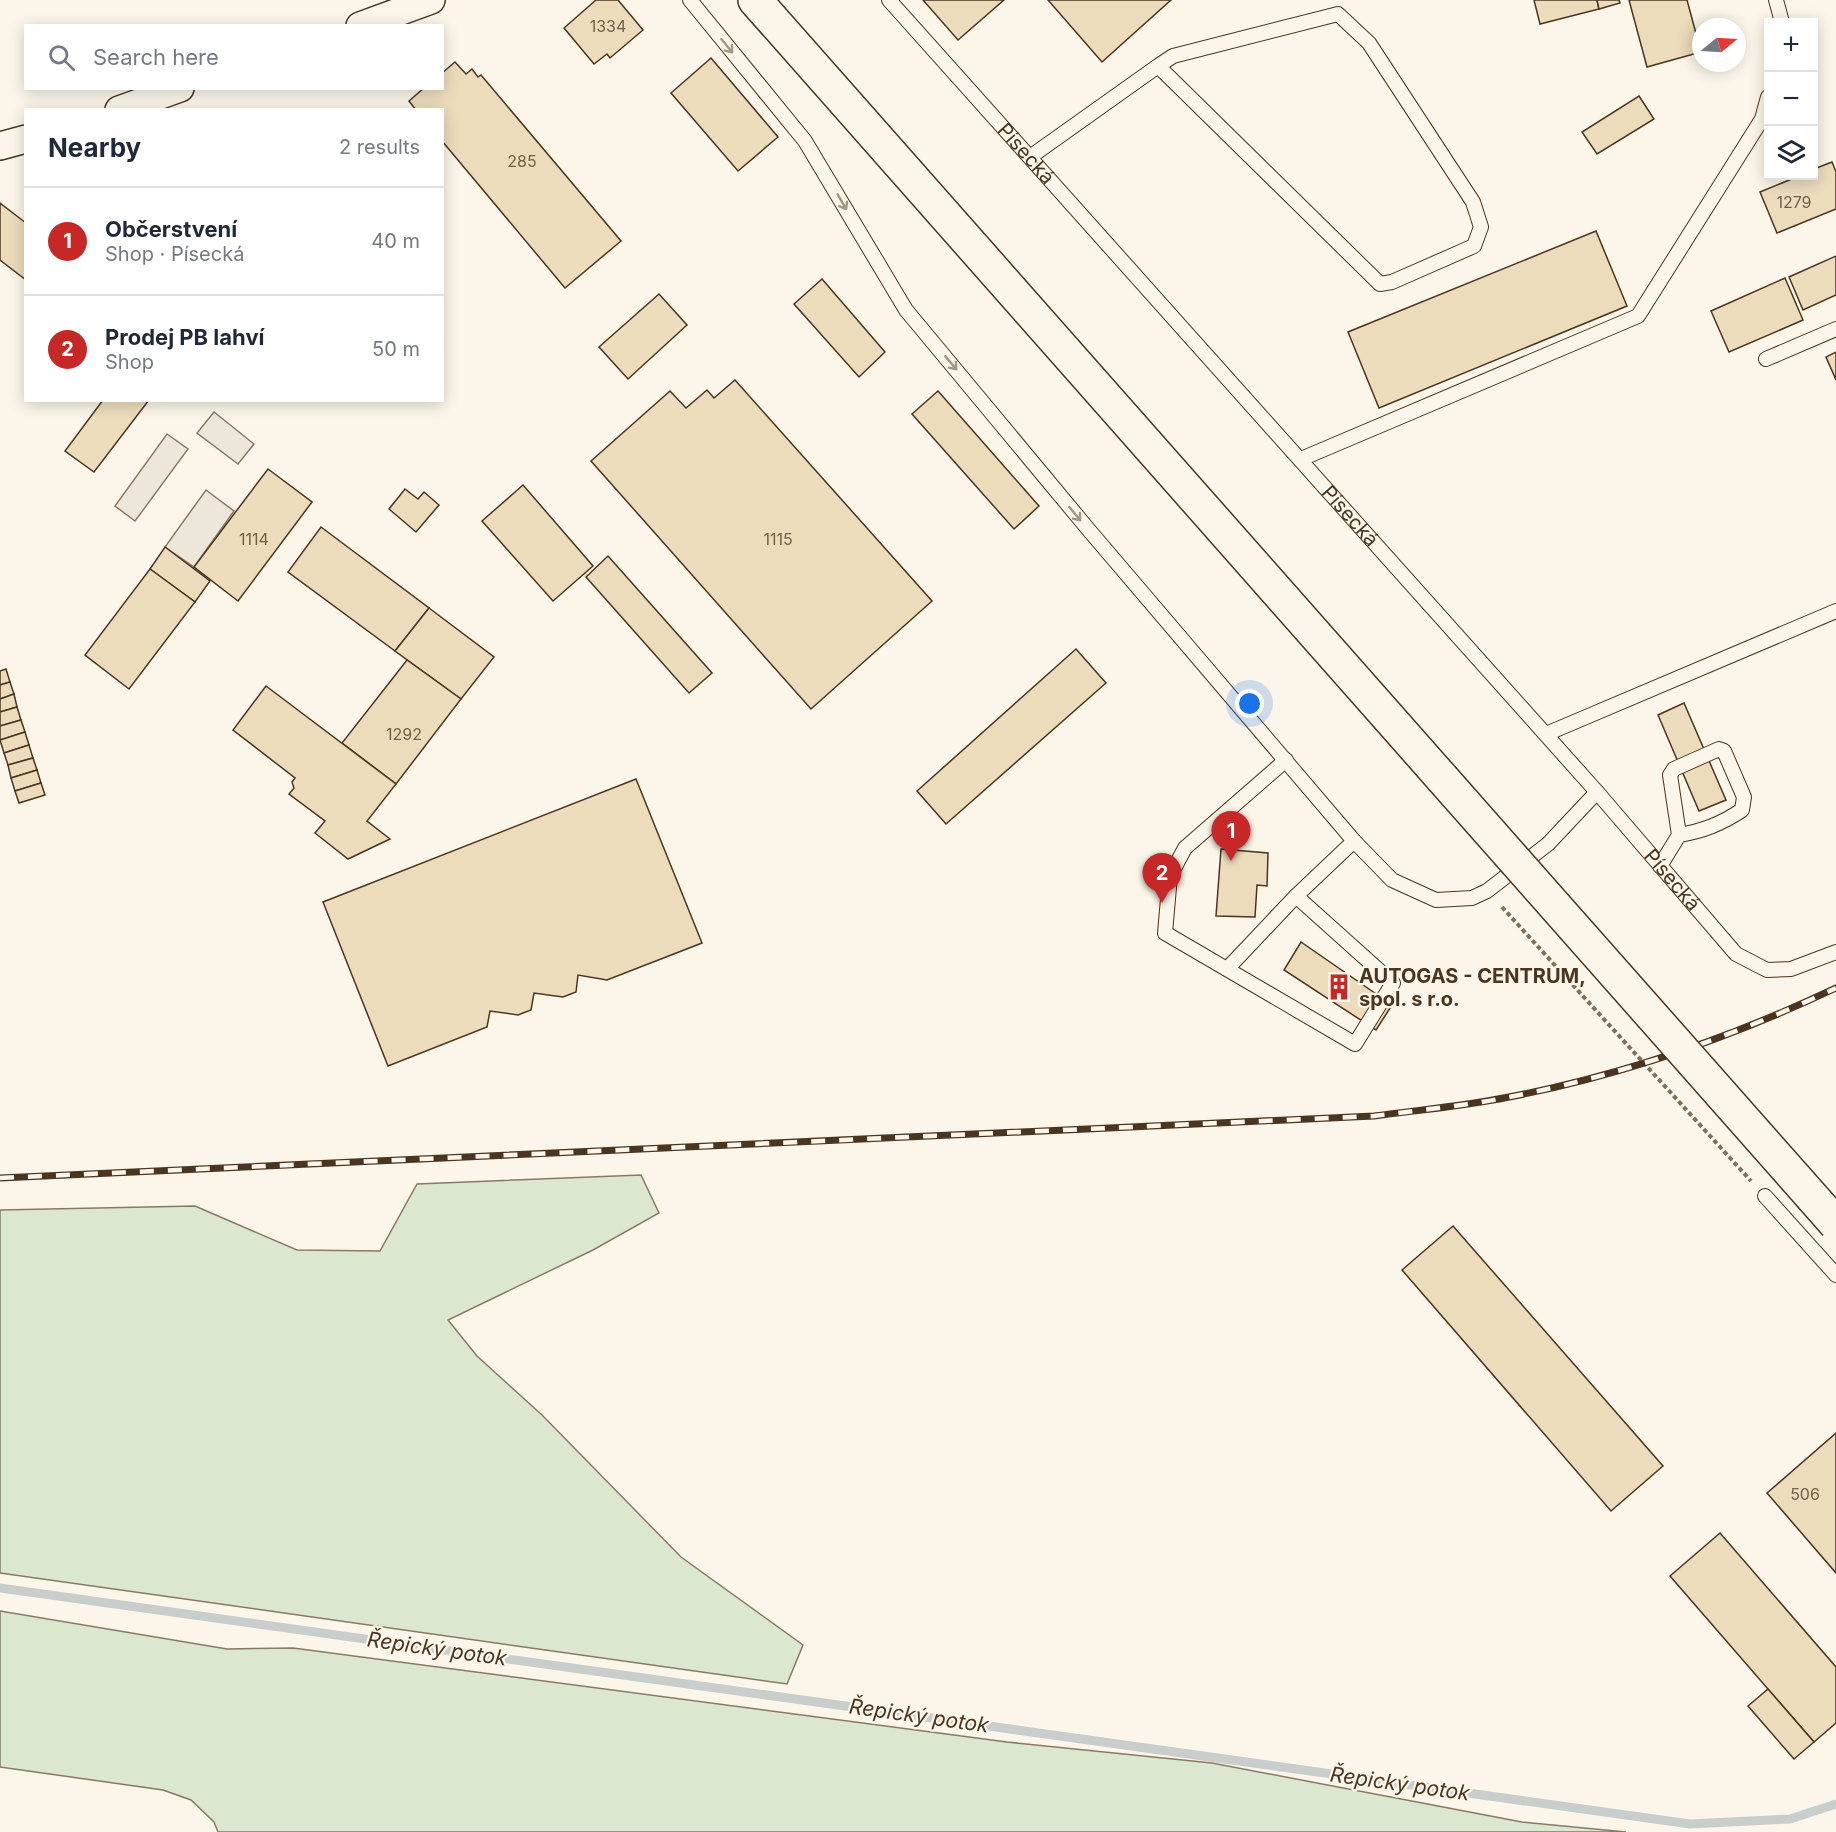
<!DOCTYPE html>
<meta charset="utf-8">
<style>
body{margin:0;font-family:Inter,sans-serif;background:#f6f6f7;color:#1f2937}
.controls{position:absolute;right:18px;top:18px;display:grid;overflow:hidden;border-radius:0px;box-shadow:0 3px 15px #0003}
.controls button{width:54px;height:54px;display:grid;place-items:center;padding:0;border:0;border-bottom:2px solid #e0e1e3;background:#fff;color:#1f2937;font:30px sans-serif}
.compass{position:absolute;left:1692px;top:18px;width:54px;height:54px;border-radius:50%;background:#fff;box-shadow:0 3px 15px #0003;rotate:72deg}
.you{position:absolute;left:1250px;top:704px;width:21px;height:21px;margin:-15px;border:4px solid #fff;border-radius:50%;background:#1a73e8;box-shadow:0 0 0 9px #1a73e833}
.badge{display:grid;place-items:center;width:39px;height:39px;border-radius:50%;background:#c62828;color:#fff;font-size:20px;font-weight:700}
.pin{position:absolute;translate:-50% -50px;filter:drop-shadow(0 2px 3px #0008)}
.pin::after{content:'';position:absolute;top:32px;width:21px;height:18px;background:inherit;clip-path:polygon(0 0,100% 0,50% 100%)}
.list{margin:0;padding:0;list-style:none}
h2{display:flex;justify-content:space-between;align-items:center;height:78px;margin:0;padding:0 24px;font-size:26px}
h2 small{font-size:20px;font-weight:400;color:#747a83}
.list li{display:grid;grid-template-columns:39px 1fr auto;gap:18px;align-items:center;box-sizing:border-box;height:108px;padding:0 24px;border-top:2px solid #e0e1e3}
.list b{display:block;font-size:22px;white-space:nowrap}
.list p{margin:0;font-size:20px;white-space:nowrap;color:#747a83}
.list em{font-size:20px;font-style:normal;color:#747a83}
.icon{flex:none;width:33px;height:33px;fill:none;stroke:currentColor;stroke-width:2;stroke-linecap:round;stroke-linejoin:round}
.map{position:relative;flex:none;width:1836px;height:1832px;overflow:hidden}
.search{position:absolute;background:#fff;box-shadow:0 3px 15px #0003;left:24px;top:24px;width:420px;height:66px;display:flex;align-items:center;gap:15px;box-sizing:border-box;padding:0 21px;border-radius:0px;color:#747a83;font-size:22px}
.panel{position:absolute;background:#fff;box-shadow:0 3px 15px #0003;left:24px;top:108px;width:420px;height:294px;border-radius:0px}
.map>svg:first-child{display:block}
.green{fill:#dce7d0;stroke:#887966;stroke-width:1.5}
.parking{fill:#ede7d9;stroke:#887966;stroke-width:1.5}
.lines{fill:none;stroke-linecap:round;stroke-linejoin:round}
.stream{stroke:#c9cecd;stroke-width:9}
.building{fill:#ecdcbc;stroke:#4a3520;stroke-width:1.5}
.service-casing{stroke:#4a3520;stroke-width:16}
.minor-casing{stroke:#4a3520;stroke-width:30}
.primary-casing{stroke:#4a3520;stroke-width:36}
.path{stroke:#7f6f5c;stroke-width:4;stroke-dasharray:4.5 3;stroke-linecap:butt}
.service{stroke:#fbf6e9;stroke-width:14}
.minor{stroke:#fbf6e9;stroke-width:27}
.primary{stroke:#fbf6e9;stroke-width:33}
.rail-casing{stroke:#4a3520;stroke-width:7}
.rail{stroke:#fbf6e9;stroke-width:4.5;stroke-dasharray:14;stroke-linecap:butt}
.primary-bridge-casing{stroke:#4a3520;stroke-width:36;stroke-linecap:butt}
.primary-bridge{stroke:#fbf6e9;stroke-width:33}
.oneway{stroke:#a29684}
.labels{text-anchor:middle;stroke-width:4.5;stroke-linejoin:round;paint-order:stroke}
.number-label{font-size:16px;fill:#725f47}
.street-label{font-size:20px;fill:#4a3520;stroke:#fbf6e9}
.poi-label{font-size:20px;font-weight:bold;fill:#4a3520;stroke:#fbf6e9;text-anchor:start}
.water-label{font-size:21px;font-style:italic;fill:#4a3520;stroke:#fbf6e9}
</style>
<div class="map">
<svg width="1836" height="1832" viewBox="0 0 1836 1832">
<rect width="100%" height="100%" fill="#fbf6e9"/>
<!-- green -->
<g class="green">
<polygon points="641,1175 659,1213 593,1250 448,1320 477,1356 542,1415 681,1557 803,1645 787,1684 0,1573 0,1210 195,1206 297,1250 380,1251 417,1184"/>
<polygon points="0,1611 227,1649 293,1648 1007,1742 1212,1763 1522,1822 1626,1832 218,1832 214,1822 191,1800 163,1790 0,1767"/>
</g>
<!-- parking -->
<g class="parking">
<polygon points="214,412 254,444 238,464 197,433"/>
<polygon points="167,434 188,449 135,521 115,506"/>
<polygon points="206,490 234,511 194,567 165,547"/>
</g>
<g class="lines">
<!-- stream -->
<polyline class="stream" points="0,1588 1690,1824 1790,1819 1836,1804"/>
</g>
<!-- building -->
<g class="building">
<polygon points="596,0 618,0 643,30 610,58 607,54 594,64 564,28"/>
<polygon points="923,0 1004,0 958,40"/>
<polygon points="1048,0 1171,0 1102,62"/>
<polygon points="1534,0 1597,0 1599,9 1540,24"/>
<polygon points="1597,0 1619,0 1620,3 1599,9"/>
<polygon points="1629,0 1687,0 1701,52 1647,67"/>
<polygon points="711,58 778,137 738,171 671,93"/>
<polygon points="455,62 466,74 472,69 478,77 481,75 621,241 565,288 442,141 442,110 416,110 409,101 424,88 442,88 442,73"/>
<polygon points="1639,96 1654,119 1597,154 1582,132"/>
<polygon points="1832,162 1836,172 1836,209 1777,233 1760,192 1799,176 1814,176 1814,169"/>
<polygon points="0,203 26,223 26,280 0,260"/>
<polygon points="1596,231 1627,306 1379,408 1348,332"/>
<polygon points="1836,256 1836,295 1803,310 1789,277"/>
<polygon points="1785,278 1803,320 1729,352 1711,311"/>
<polygon points="822,279 885,352 859,377 794,304"/>
<polygon points="659,294 687,325 628,379 599,347"/>
<polygon points="1836,352 1836,380 1826,357"/>
<polygon points="735,380 932,601 811,709 591,461 670,391 686,408 707,390 714,398"/>
<polygon points="938,391 1039,506 1014,529 912,414"/>
<polygon points="103,400 149,400 94,472 65,451"/>
<polygon points="268,469 312,502 238,601 194,567"/>
<polygon points="523,485 593,566 553,601 482,521"/>
<polygon points="405,489 418,499 424,492 439,505 416,532 389,509"/>
<polygon points="321,527 429,608 395,651 288,572"/>
<polygon points="165,547 210,581 195,602 150,569"/>
<polygon points="608,556 712,673 689,693 586,577"/>
<polygon points="150,569 195,602 129,689 85,655"/>
<polygon points="429,608 494,657 461,699 395,651"/>
<polygon points="1076,649 1106,683 946,824 917,791"/>
<polygon points="407,660 461,699 396,784 342,743"/>
<polygon points="6,669 10,682 0,685 0,671"/>
<polygon points="10,682 14,694 0,699 0,685"/>
<polygon points="266,686 396,784 367,821 390,839 348,859 315,833 325,821 289,794 294,788 292,782 295,778 233,730"/>
<polygon points="14,694 17,707 0,712 0,699"/>
<polygon points="1684,703 1726,800 1699,811 1658,715"/>
<polygon points="17,707 21,720 0,726 0,712"/>
<polygon points="21,720 25,732 0,740 0,726"/>
<polygon points="25,732 29,745 4,753 0,740"/>
<polygon points="29,745 33,758 8,765 4,753"/>
<polygon points="33,758 37,770 11,778 8,765"/>
<polygon points="37,770 41,783 15,791 11,778"/>
<polygon points="636,779 702,943 607,980 578,975 576,992 563,997 534,993 531,1010 518,1015 490,1011 487,1027 388,1066 323,902"/>
<polygon points="41,783 45,795 19,803 15,791"/>
<polygon points="1221,849 1268,853 1267,886 1257,885 1255,917 1216,916"/>
<polygon points="1301,942 1392,1005 1376,1030 1284,970"/>
<polygon points="1453,1226 1663,1466 1611,1511 1402,1270"/>
<polygon points="1836,1433 1836,1573 1767,1493"/>
<polygon points="1720,1533 1836,1667 1836,1723 1814,1742 1670,1576"/>
<polygon points="1768,1689 1814,1742 1794,1759 1748,1706"/>
</g>
<g class="lines">
<!-- service casing -->
<g class="service-casing">
<g id="service">
<polyline points="690,0 805,141 906,310 1088,529 1354,841 1392,880 1436,900 1472,898 1487,891 1548,844 1597,792"/>
<path id="s1" d="M889 0 1597 792 1736 954 1767 970 1791 969 1836 952"/>
<polyline points="1776,0 1782,22"/>
<polyline points="1030,157 1158,66 1173,56 1338,14 1369,43 1473,202 1481,227 1474,246 1392,282 1380,284 1158,66"/>
<polyline points="1766,359 1836,329"/>
<polyline points="1301,459 1638,316 1762,119 1768,97"/>
<polyline points="1546,734 1836,611"/>
<polyline points="1286,760 1185,848 1170,876 1165,933 1355,1044 1393,983 1296,896 1354,841"/>
<path d="M1660 866 1679 835C1703 831 1721 824 1742 810L1744 797 1724 751 1719 749 1674 769 1670 775 1679 835"/>
<polyline points="1227,969 1296,896"/>
<polyline points="1765,1196 1836,1275"/>
</g>
</g>
<!-- minor casing -->
<g class="minor-casing">
<g id="minor">
<polyline points="360,26 431,0"/>
<polyline points="119,110 180,88"/>
<polyline points="0,146 26,139"/>
</g>
</g>
<!-- primary casing -->
<g class="primary-casing">
<polyline id="primary" points="755,0 1442,778"/>
</g>
<!-- path -->
<polyline class="path" points="1502,907 1751,1181"/>
<!-- service -->
<use href="#service" class="service"/>
<!-- minor -->
<use href="#minor" class="minor"/>
<!-- primary -->
<use href="#primary" class="primary"/>
<!-- rail casing -->
<g class="rail-casing">
<path id="rail" d="M0 1178 1374 1116C1419 1110 1465 1106 1509 1097 1623 1075 1732 1037 1836 988"/>
</g>
<!-- rail -->
<use href="#rail" class="rail"/>
<!-- primary-bridge casing -->
<g class="primary-bridge-casing">
<polyline id="primary-bridge" points="1442,778 1836,1224"/>
</g>
<!-- primary-bridge -->
<use href="#primary-bridge" class="primary-bridge"/>
</g>
<!-- one-way arrows -->
<defs><path id="oneway-shaft" d="M-6 0H5M1.5-3L5.5 0L1.5 3" fill="none" stroke-width="1.6" stroke-linecap="round" stroke-linejoin="round" transform="scale(1.5)"/></defs>
<g class="oneway">
<use href="#oneway-shaft" transform="translate(727 46) rotate(51)"/>
<use href="#oneway-shaft" transform="translate(842 202) rotate(60)"/>
<use href="#oneway-shaft" transform="translate(951 363) rotate(50)"/>
<use href="#oneway-shaft" transform="translate(1075 514) rotate(51)"/>
</g>
<!-- icons -->
<defs>
<g id="building-bare" transform="scale(2.07)"><path d="M-4-6H4V6H1V3H-1V6H-4ZM-2.5-4.3h1.7v1.8h-1.7ZM.8-4.3h1.7v1.8H.8ZM-2.5-1h1.7V.8h-1.7ZM.8-1h1.7V.8H.8Z" fill="#c62828" stroke="#fbf6e9" stroke-width="2.5" paint-order="stroke"/></g>
</defs>
<g fill-rule="evenodd">
<use href="#building-bare" x="1339" y="987"/>
</g>
<g class="labels">
<!-- number labels -->
<g class="number-label">
<text x="608" y="32">1334</text>
<text x="522" y="167">285</text>
<text x="1794" y="208">1279</text>
<text x="254" y="545">1114</text>
<text x="778" y="545">1115</text>
<text x="404" y="740">1292</text>
<text x="1805" y="1500">506</text>
</g>
<!-- street labels -->
<g class="street-label">
<text dy="7" stroke="none"><textPath href="#s1" startOffset="206">Písecká</textPath></text>
<text dy="7" stroke="none"><textPath href="#s1" startOffset="692">Písecká</textPath></text>
<text dy="7" stroke="none"><textPath href="#s1" startOffset="1178">Písecká</textPath></text>
</g>
<!-- poi labels -->
<g class="poi-label">
<text x="1359" y="983">AUTOGAS - CENTRUM,<tspan x="1359" dy="23">spol. s r.o.</tspan></text>
</g>
<!-- water labels -->
<g class="water-label">
<text transform="translate(437 1649) rotate(8)" y="7">Řepický potok</text>
<text transform="translate(919 1716) rotate(8)" y="7">Řepický potok</text>
<text transform="translate(1400 1784) rotate(8)" y="7">Řepický potok</text>
</g>
</g>
</svg>
<div class="controls">
<button>+</button>
<button>−</button>
<button><svg class="icon" aria-label="layers" viewBox="0 0 24 24"><path d="M12 4l9 5-9 5-9-5zM3 14l9 5 9-5"/></svg></button>
</div>
<svg class="compass" viewBox="-18 -18 36 36"><path d="M0-13l5 13h-10z" fill="#e53935"/><path d="M0 13l5-13h-10z" fill="#747a83"/></svg>
<div class="you"></div>
<div class="pin badge" style="left:1231px;top:861px">1</div>
<div class="pin badge" style="left:1162px;top:903px">2</div>
<div class="search"><svg class="icon" aria-label="search" viewBox="0 0 24 24"><circle cx="10" cy="10" r="6"/><path d="M15 15l6 6"/></svg>Search here</div>
<section class="panel">
<h2>Nearby<small>2 results</small></h2>
<ul class="list">
<li><span class="badge">1</span><div><b>Občerstvení</b><p>Shop · Písecká</p></div><em>40 m</em></li>
<li><span class="badge">2</span><div><b>Prodej PB lahví</b><p>Shop</p></div><em>50 m</em></li>
</ul>
</section>
</div>
